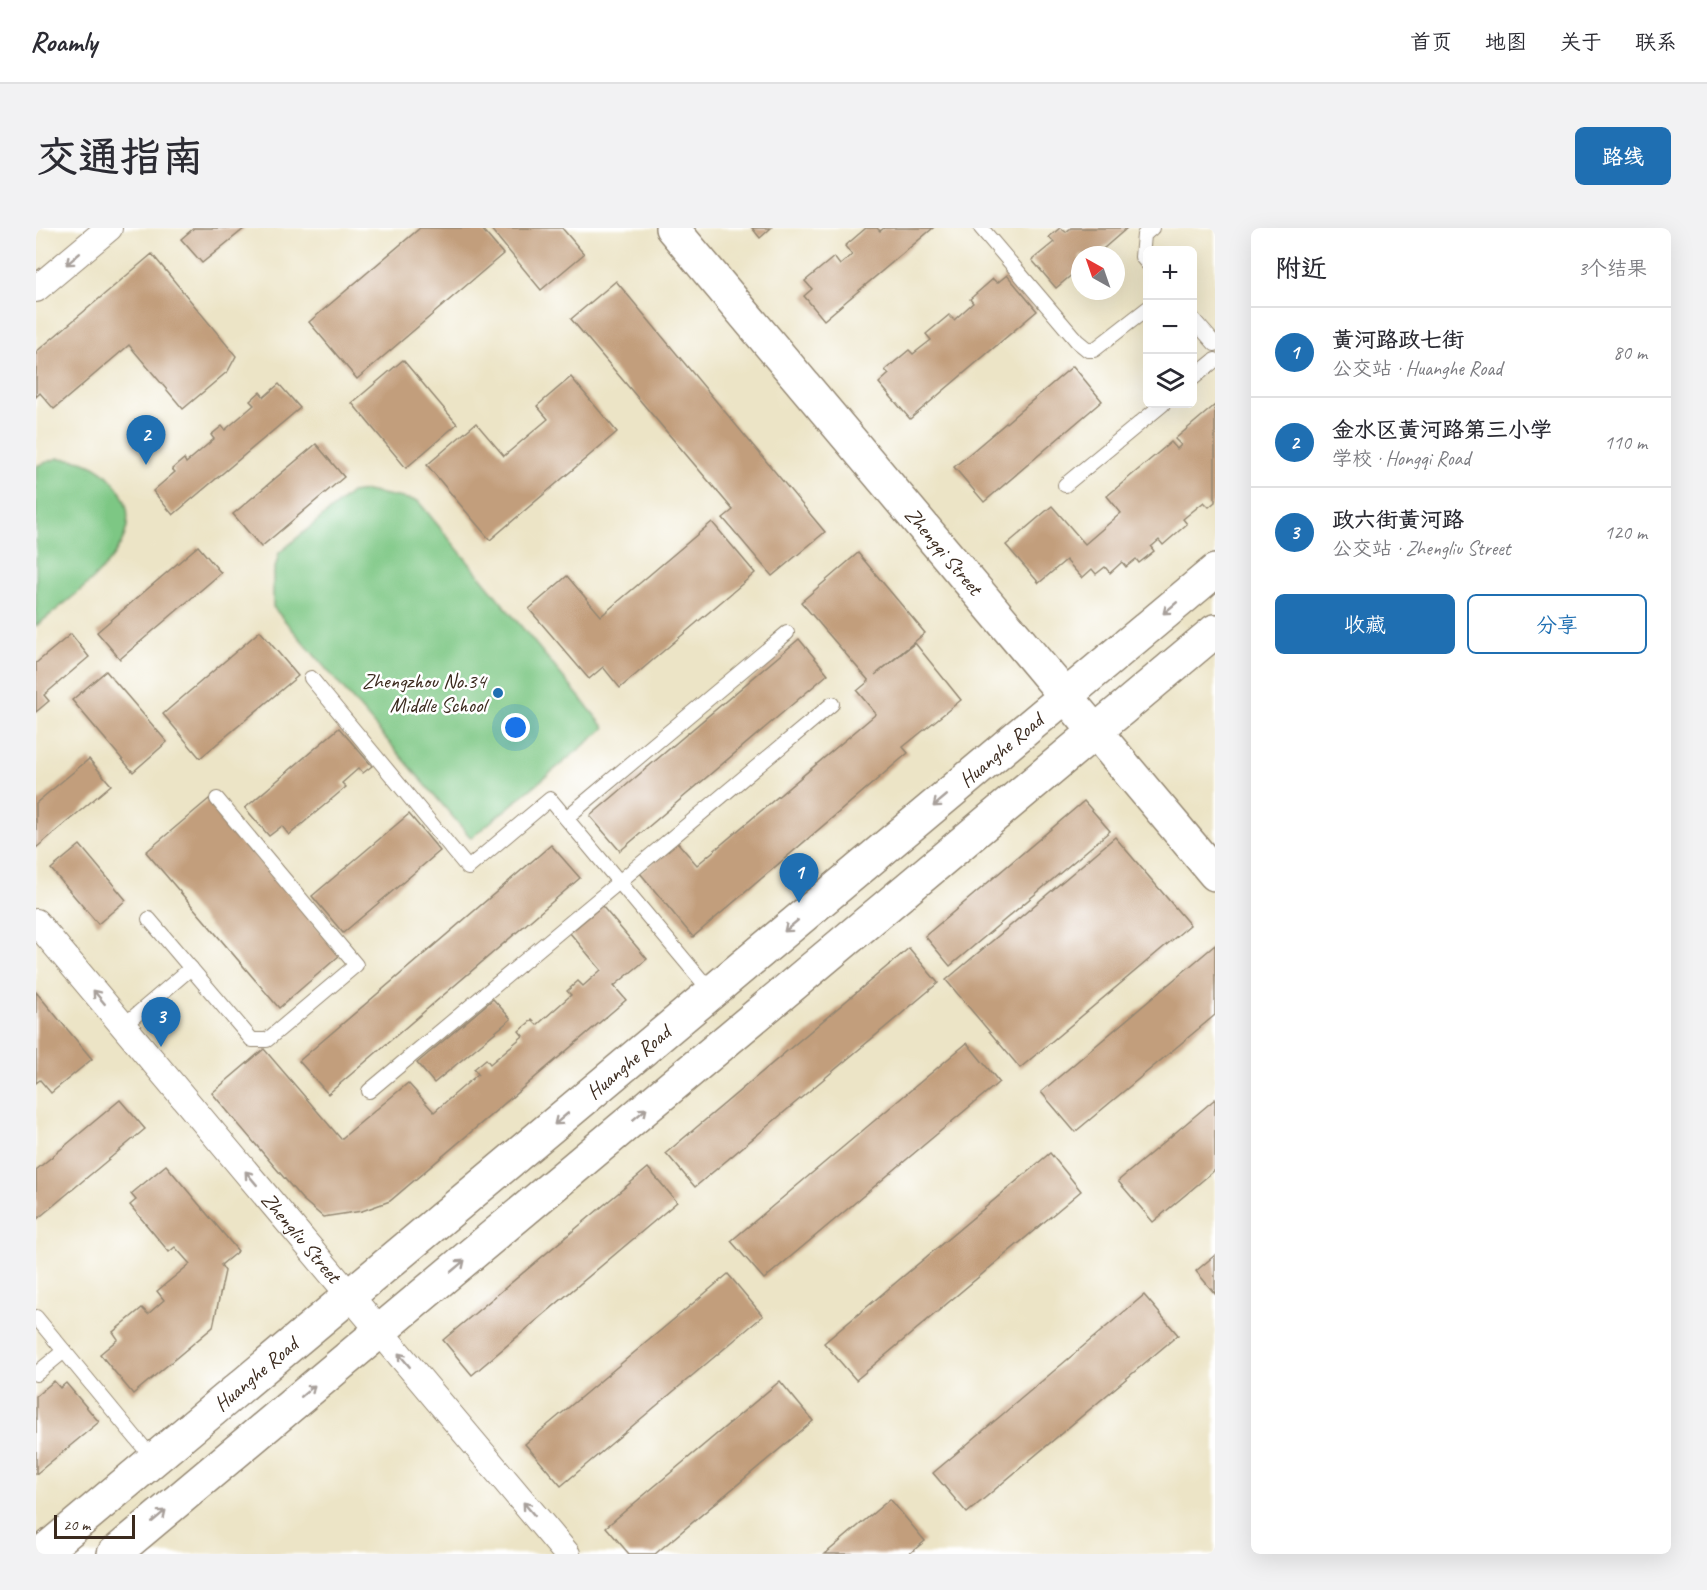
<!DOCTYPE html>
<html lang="zh">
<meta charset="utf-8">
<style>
body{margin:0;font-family:Caveat,"LXGW WenKai TC",sans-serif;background:#f2f2f3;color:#2b2b33}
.controls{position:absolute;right:18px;top:18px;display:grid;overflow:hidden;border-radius:9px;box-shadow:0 6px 24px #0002}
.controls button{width:54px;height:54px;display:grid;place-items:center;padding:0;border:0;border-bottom:2px solid #e1e1e2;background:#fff;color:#2b2b33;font:30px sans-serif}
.compass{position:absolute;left:1035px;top:18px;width:54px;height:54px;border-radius:50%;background:#fff;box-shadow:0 6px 24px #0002;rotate:320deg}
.scale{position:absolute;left:18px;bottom:15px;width:81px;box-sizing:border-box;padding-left:6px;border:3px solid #3b2a1e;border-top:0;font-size:16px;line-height:21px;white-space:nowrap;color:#3b2a1e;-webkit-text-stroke:4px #fff;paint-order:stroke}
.you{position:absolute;left:480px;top:500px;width:21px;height:21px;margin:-15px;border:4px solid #fff;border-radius:50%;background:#1a73e8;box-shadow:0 0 0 9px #1a73e833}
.badge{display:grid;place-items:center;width:39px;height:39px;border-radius:50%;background:#1f6fb2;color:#fff;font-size:20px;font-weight:700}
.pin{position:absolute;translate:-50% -50px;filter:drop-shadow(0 2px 3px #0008)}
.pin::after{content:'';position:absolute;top:32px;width:21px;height:18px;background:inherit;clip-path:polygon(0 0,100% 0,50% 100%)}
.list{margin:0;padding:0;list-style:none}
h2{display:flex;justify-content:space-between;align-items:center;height:78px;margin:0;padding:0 24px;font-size:26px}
h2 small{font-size:20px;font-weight:400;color:#7c7c81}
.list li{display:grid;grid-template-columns:39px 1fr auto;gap:18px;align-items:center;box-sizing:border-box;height:90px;padding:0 24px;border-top:2px solid #e1e1e2}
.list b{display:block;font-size:22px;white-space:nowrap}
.list p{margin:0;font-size:20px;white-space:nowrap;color:#7c7c81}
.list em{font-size:20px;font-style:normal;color:#7c7c81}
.actions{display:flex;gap:12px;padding:18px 24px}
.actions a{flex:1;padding:14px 0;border:2px solid #1f6fb2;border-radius:9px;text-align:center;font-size:21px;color:#1f6fb2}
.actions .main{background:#1f6fb2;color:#fff}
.icon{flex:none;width:33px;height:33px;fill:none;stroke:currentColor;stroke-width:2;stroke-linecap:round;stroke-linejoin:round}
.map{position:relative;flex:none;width:1179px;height:1326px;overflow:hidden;border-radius:9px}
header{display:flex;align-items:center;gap:36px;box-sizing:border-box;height:84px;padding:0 30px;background:#fff;border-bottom:2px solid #e1e1e2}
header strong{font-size:28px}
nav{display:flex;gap:33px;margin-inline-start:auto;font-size:21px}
.intro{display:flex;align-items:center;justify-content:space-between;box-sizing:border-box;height:144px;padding:0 36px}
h1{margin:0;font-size:42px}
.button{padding:15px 27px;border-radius:9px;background:#1f6fb2;color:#fff;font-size:21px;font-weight:700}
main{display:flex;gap:36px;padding:0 36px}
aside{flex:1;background:#fff;border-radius:9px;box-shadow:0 6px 24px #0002}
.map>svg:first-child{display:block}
.green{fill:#7dc784;stroke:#5c7851;stroke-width:1.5}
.building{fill:#c29e7b}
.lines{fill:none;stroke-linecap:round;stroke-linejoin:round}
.lane-casing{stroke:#948772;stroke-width:16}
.street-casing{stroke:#948772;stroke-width:28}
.secondary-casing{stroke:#948772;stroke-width:36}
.lane{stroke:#fff;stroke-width:14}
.street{stroke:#fff;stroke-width:26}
.secondary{stroke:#fff;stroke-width:33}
.oneway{stroke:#a79f9a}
.poi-dot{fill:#1f6fb2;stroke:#fff;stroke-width:2}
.labels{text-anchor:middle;stroke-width:5;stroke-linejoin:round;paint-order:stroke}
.street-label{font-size:21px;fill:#3b2a1e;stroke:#fff}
.poi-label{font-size:21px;fill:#3b2a1e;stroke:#fff;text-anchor:end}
</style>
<header>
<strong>Roamly</strong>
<nav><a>首页</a><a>地图</a><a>关于</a><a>联系</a></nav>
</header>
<div class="intro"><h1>交通指南</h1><a class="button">路线</a></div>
<main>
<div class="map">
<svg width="1179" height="1326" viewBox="0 0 1179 1326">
<rect width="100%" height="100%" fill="#fff"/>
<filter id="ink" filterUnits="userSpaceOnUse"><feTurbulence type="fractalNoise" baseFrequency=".0167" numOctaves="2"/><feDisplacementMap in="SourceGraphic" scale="12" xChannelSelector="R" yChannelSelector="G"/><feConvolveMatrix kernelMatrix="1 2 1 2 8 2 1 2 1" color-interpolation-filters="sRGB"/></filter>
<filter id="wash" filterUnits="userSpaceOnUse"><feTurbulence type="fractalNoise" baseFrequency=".008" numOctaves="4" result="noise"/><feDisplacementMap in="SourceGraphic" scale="24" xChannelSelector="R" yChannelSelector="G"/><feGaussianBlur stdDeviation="1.35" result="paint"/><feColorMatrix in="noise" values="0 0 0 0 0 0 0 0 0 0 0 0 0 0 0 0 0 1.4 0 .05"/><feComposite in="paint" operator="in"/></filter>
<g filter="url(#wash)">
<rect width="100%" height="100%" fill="#ece4c6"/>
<!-- green -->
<g class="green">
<path d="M22 230C46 231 63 236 78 255 126 312 37 367 0 398V238Z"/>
<polygon points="330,263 382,273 569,500 435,610 237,379 237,348 243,325 315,265"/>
</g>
<g id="blocks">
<!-- building -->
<g class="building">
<polygon points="158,0 209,0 166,35 145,11"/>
<polygon points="384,0 445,0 467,26 321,151 273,94"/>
<polygon points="454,0 526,0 548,26 505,62"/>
<polygon points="716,0 735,0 724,10"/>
<polygon points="830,0 841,0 844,3 848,0 897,0 788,92 768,68 776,61 769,53 798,29 804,37 816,27 809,18"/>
<polygon points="1024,0 1030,4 1035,0 1091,0 1060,27 1044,27 1044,40 1020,60 996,32 1018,14 1013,9"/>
<polygon points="116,26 200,128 192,143 147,181 93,117 18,181 4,165 0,169 0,124"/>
<polygon points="971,47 1001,83 874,191 843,155 853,146 849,142 873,122 877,126 895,112 890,106 913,87 918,92 937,75 934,71 957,51 961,55"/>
<polygon points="580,53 789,304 736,348 687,290 697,282 535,91"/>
<polygon points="367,132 421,196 370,240 316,175"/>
<polygon points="1037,138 1066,173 948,274 918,239"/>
<polygon points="535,149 581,204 454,312 391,237 440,195 468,228 512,191 501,178"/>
<polygon points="243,156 264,180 137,287 117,263 139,244 136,241 148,231 150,235 178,211 175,207 186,198 189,202 218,177 214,173 224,164 228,169"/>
<polygon points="1179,177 1179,274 1173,279 1168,274 1147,291 1151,296 1127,317 1123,312 1115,319 1118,323 1103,335 1100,331 1090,339 1086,334 1074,345 1069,339 1060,346 1056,341 1046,350 1030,332 1003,355 970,317 1016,278 1049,316 1085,285 1071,268 1135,214 1141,221 1145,217 1139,211"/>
<polygon points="280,216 308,249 225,319 197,286"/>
<polygon points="676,294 719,345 584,460 567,439 553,451 493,381 531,348 565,388"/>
<polygon points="162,318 185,345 84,431 61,404"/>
<polygon points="822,325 889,405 839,447 879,415 925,472 867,519 872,525 657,709 604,645 641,614 661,637 840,486 821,463 833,453 765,374"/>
<polygon points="224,403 262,448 164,530 127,486"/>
<polygon points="35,406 53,429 8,467 13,473 0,484 0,435"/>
<polygon points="763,411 792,446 584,623 554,588"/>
<polygon points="70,443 131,514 97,544 36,472"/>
<polygon points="303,500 336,538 327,545 323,540 306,555 310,559 253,607 246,598 233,608 209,580"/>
<polygon points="53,531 75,557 0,620 0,575"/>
<polygon points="173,571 304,727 243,780 110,624"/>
<polygon points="1048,573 1074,603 914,738 889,708"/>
<polygon points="373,586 404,623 307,705 276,668"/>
<polygon points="1079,609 1154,697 984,840 910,752"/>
<polygon points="44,617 90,672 62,696 15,641"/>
<polygon points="515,617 544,650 292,866 263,833"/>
<polygon points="566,678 611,731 578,758 590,772 354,973 326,983 287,989 266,971 176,865 228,821 305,911 372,855 398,884 442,846 438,841 450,831 454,836 487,808 483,803 496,792 501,797 535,767 531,763 542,753 547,758 565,742 534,705"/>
<polygon points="1179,717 1179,787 1039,904 1005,864"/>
<polygon points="873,720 902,755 659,959 630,925"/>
<polygon points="0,764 56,831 15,865 4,852 0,855"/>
<polygon points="457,771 475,791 398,855 381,835"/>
<polygon points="931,815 963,854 728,1051 695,1013"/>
<polygon points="1179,871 1179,942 1117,994 1082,953"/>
<polygon points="84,872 109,901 0,992 0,942"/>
<polygon points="1014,925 1045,963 820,1152 788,1115"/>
<polygon points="130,937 202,1023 185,1037 189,1043 177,1099 97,1166 64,1126 82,1111 77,1104 106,1080 112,1086 128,1072 121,1063 154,1036 139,1019 133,1024 94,977 100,972 95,966"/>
<polygon points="612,940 641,974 436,1147 407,1112"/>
<polygon points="1179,1027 1179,1066 1160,1043"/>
<polygon points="692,1046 727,1088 525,1258 489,1216"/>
<polygon points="1108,1067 1142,1107 931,1285 897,1245"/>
<polygon points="18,1153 24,1160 30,1155 63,1194 0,1246 0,1168"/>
<polygon points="744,1153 777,1193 619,1326 593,1326 570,1299"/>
<polygon points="854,1271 889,1313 873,1326 789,1326"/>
</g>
</g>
</g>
<g filter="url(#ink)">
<use href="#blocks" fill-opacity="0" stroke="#948772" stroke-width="1.5"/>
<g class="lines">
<!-- lane casing -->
<g class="lane-casing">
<g id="lane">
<polyline points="945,0 1041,113 1052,122 1058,122 1112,80"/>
<polyline points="1112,36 1106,29 1108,7 1116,0"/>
<polyline points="1156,90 1179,116"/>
<polyline points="1156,151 1179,132"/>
<polyline points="1029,257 1127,176"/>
<polyline points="275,450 432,640 514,571 676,765"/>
<polyline points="530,590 751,405"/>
<polyline points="113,691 216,812 231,812 320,737 181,571"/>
<polyline points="87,798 155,740"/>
<polyline points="333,863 796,476"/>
<polyline points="0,1089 118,1232"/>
<polyline points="0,1146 28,1123"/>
</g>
</g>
<!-- street casing -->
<g class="street-casing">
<g id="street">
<polyline points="0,61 73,0"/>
<path id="s1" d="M0 694 531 1326"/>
</g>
</g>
<!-- secondary casing -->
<g class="secondary-casing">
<g id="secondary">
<path id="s2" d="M636 0 1179 646"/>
<path id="s3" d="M5 1326 1179 343"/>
<polyline points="78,1326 1179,403"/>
</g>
</g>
<!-- lane -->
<use href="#lane" class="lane"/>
<!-- street -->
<use href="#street" class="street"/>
<!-- secondary -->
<use href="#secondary" class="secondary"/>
</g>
<!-- one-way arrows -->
<defs><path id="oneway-shaft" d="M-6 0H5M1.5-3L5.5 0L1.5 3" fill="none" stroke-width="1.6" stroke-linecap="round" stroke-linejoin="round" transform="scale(1.5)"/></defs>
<g class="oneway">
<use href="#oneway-shaft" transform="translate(37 31) rotate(140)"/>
<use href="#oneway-shaft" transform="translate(1134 380) rotate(140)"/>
<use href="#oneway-shaft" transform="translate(904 573) rotate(140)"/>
<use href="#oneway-shaft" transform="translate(755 698) rotate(140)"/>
<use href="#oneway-shaft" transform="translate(63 769) rotate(-130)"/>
<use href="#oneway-shaft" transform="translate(604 886) rotate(-40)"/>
<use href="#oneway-shaft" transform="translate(525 891) rotate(140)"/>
<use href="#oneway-shaft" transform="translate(215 950) rotate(-130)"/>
<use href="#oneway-shaft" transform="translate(422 1038) rotate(-40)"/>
<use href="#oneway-shaft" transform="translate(368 1132) rotate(-130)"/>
<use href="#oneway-shaft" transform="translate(272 1163) rotate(-40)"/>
<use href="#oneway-shaft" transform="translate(493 1281) rotate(-130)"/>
<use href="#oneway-shaft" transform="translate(123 1288) rotate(-40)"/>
</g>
</g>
<!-- markers -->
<circle class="poi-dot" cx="462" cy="465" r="6"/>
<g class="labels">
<!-- street labels -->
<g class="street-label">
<text dy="7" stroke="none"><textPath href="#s2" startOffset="422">Zhengqi Street</textPath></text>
<text dy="7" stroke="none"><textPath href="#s3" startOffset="1252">Huanghe Road</textPath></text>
<text dy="7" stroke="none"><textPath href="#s3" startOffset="766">Huanghe Road</textPath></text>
<text dy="7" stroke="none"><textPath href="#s1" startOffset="412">Zhengliu Street</textPath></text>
<text dy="7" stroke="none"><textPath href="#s3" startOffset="280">Huanghe Road</textPath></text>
</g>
<!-- poi labels -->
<g class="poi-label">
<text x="450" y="460">Zhengzhou No.34<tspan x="450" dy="24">Middle School</tspan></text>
</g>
</g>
</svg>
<div class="controls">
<button>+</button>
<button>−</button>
<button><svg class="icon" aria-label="layers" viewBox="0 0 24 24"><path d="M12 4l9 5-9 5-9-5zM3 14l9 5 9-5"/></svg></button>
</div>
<svg class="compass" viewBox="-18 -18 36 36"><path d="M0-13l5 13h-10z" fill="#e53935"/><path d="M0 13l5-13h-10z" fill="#7c7c81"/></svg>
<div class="scale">20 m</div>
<div class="you"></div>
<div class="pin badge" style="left:763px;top:675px">1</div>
<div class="pin badge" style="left:110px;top:237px">2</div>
<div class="pin badge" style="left:125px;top:819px">3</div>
</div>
<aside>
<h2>附近<small>3个结果</small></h2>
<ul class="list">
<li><span class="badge">1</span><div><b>黄河路政七街</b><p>公交站 · Huanghe Road</p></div><em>80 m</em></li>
<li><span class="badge">2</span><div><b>金水区黄河路第三小学</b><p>学校 · Hongqi Road</p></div><em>110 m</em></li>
<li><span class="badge">3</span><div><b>政六街黄河路</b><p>公交站 · Zhengliu Street</p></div><em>120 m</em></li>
</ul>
<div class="actions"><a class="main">收藏</a><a>分享</a></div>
</aside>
</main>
